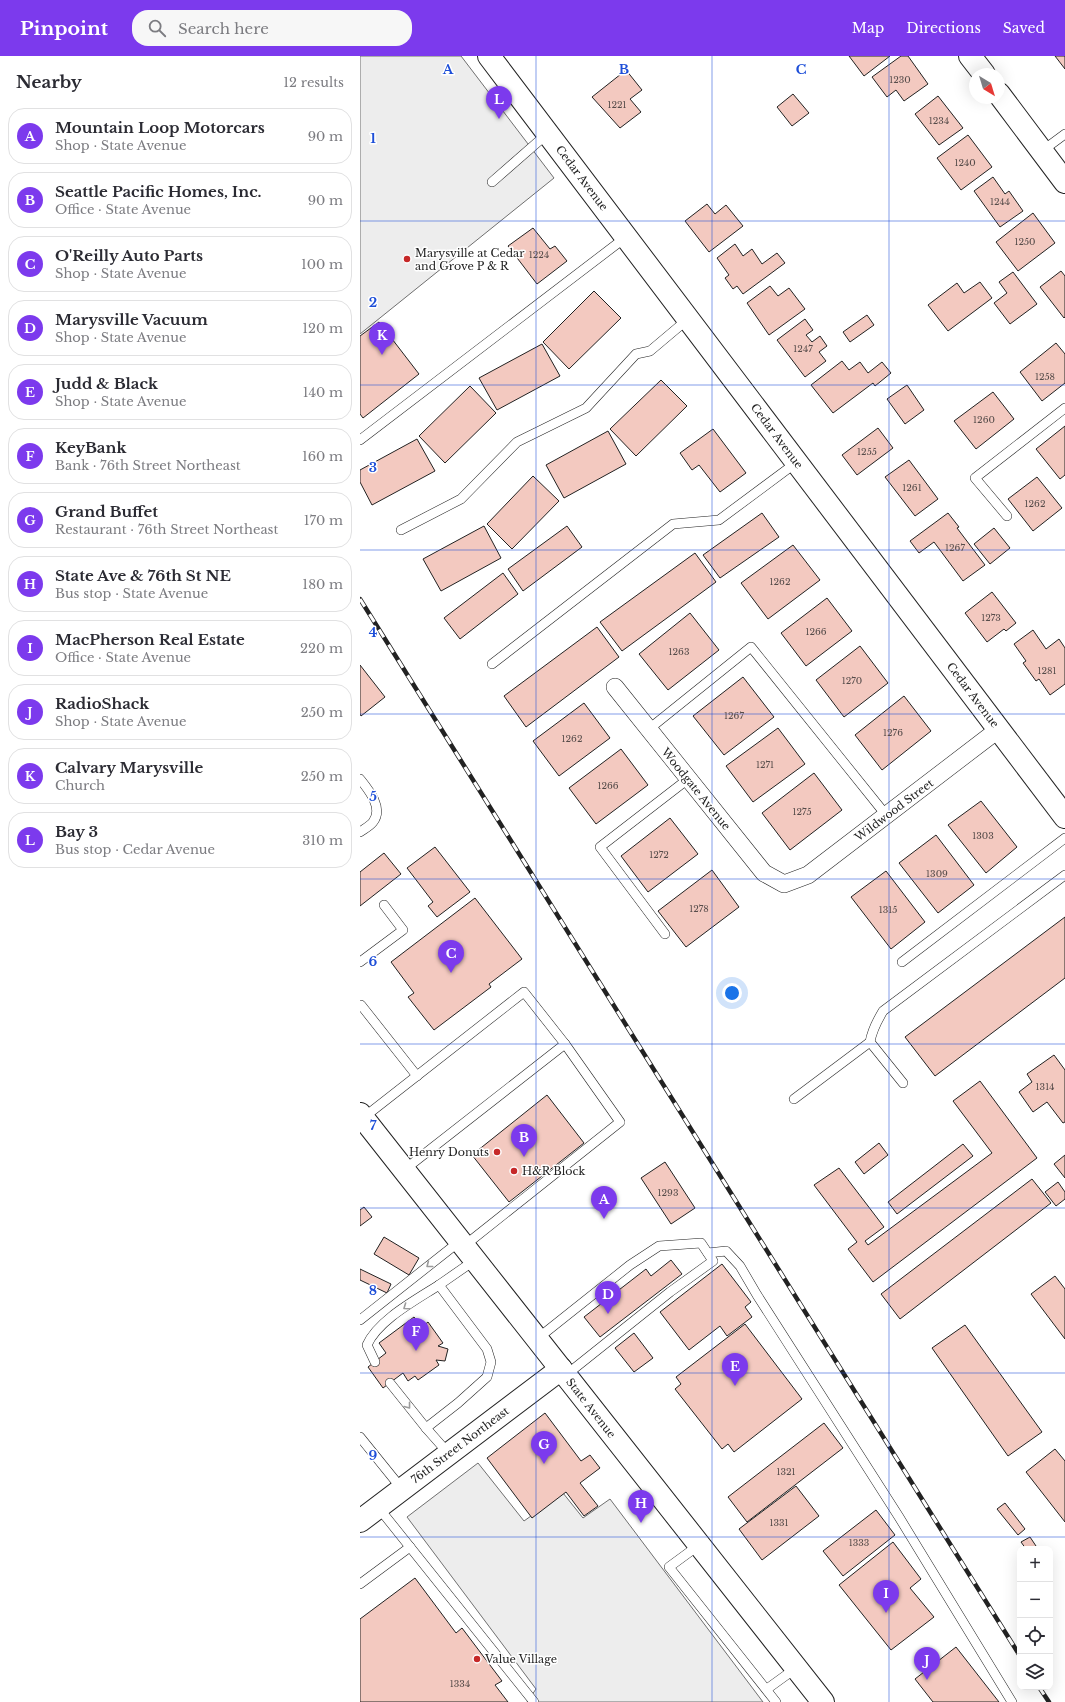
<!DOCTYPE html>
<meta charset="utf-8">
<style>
body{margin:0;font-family:"Libre Baskerville",serif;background:#f7f7f7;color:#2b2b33}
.controls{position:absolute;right:12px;bottom:12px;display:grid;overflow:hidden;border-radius:8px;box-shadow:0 4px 16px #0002}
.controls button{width:36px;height:36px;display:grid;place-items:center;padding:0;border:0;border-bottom:1px solid #e1e1e2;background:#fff;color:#2b2b33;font:20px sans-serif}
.compass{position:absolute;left:609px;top:12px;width:36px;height:36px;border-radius:50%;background:#fff;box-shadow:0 4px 16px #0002;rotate:142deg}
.you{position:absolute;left:372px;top:937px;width:14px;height:14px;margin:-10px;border:3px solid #fff;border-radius:50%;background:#1a73e8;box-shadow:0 0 0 6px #1a73e833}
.badge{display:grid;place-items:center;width:26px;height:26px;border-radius:50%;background:#7c3aed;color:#fff;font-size:13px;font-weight:700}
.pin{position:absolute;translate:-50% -33px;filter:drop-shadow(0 1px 2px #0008)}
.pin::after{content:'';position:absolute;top:21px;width:14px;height:12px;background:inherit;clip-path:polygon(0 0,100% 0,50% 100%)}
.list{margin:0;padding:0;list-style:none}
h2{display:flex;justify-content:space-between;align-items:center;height:52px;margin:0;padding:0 16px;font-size:17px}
h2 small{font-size:13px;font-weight:400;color:#7c7c81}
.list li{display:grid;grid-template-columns:26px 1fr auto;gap:12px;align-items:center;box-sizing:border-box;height:56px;margin:0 8px 8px;padding:0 8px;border:1px solid #e1e1e2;border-radius:16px}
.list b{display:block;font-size:15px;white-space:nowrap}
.list p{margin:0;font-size:13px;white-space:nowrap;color:#7c7c81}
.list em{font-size:13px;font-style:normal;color:#7c7c81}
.icon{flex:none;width:22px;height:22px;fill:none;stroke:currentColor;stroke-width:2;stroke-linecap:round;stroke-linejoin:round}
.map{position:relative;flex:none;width:705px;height:1646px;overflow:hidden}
header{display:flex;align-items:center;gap:24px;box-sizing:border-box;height:56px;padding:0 20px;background:#7c3aed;color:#fff}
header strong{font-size:19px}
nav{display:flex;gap:22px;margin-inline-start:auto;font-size:14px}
.search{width:280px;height:36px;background:#f7f7f7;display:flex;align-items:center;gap:10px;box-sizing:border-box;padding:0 14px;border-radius:16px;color:#7c7c81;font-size:15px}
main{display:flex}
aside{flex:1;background:#fff}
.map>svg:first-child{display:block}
.parking{fill:#ededed;stroke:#6f6f6f}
.building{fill:#f3c9c0;stroke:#222}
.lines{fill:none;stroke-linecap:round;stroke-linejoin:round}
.lane-casing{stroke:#222;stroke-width:10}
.street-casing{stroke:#222;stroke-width:18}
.secondary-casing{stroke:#222;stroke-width:24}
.primary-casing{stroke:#222;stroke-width:24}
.lane{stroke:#fff;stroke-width:9}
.street{stroke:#fff;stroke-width:17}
.secondary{stroke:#fff;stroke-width:22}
.primary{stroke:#fff;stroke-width:22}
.rail-casing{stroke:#222;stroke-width:4.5}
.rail{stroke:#fff;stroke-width:3;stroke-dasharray:9;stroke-linecap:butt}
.oneway{stroke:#9c9c9c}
.grid{fill:none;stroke:#1d4ed8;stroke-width:1;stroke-opacity:0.55}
.poi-dot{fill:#c62828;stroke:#fff;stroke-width:1.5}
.labels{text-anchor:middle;stroke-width:3;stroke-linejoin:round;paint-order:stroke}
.number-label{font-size:9px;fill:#564c4a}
.street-label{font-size:11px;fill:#222;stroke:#fff}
.poi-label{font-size:11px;fill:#222;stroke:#fff;text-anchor:start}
.grid-label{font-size:13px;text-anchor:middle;font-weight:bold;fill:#1d4ed8;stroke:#fff;stroke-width:3;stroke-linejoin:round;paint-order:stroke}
</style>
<header>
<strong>Pinpoint</strong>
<div class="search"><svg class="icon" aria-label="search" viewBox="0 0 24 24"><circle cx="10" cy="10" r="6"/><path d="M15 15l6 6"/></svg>Search here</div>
<nav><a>Map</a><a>Directions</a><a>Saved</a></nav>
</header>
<main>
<aside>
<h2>Nearby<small>12 results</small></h2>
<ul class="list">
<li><span class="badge">A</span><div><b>Mountain Loop Motorcars</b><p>Shop · State Avenue</p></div><em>90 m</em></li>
<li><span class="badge">B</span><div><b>Seattle Pacific Homes, Inc.</b><p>Office · State Avenue</p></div><em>90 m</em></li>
<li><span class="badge">C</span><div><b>O'Reilly Auto Parts</b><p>Shop · State Avenue</p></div><em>100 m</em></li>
<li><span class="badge">D</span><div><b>Marysville Vacuum</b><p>Shop · State Avenue</p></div><em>120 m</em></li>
<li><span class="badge">E</span><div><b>Judd &amp; Black</b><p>Shop · State Avenue</p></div><em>140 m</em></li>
<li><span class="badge">F</span><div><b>KeyBank</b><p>Bank · 76th Street Northeast</p></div><em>160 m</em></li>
<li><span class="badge">G</span><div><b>Grand Buffet</b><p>Restaurant · 76th Street Northeast</p></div><em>170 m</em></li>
<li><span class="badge">H</span><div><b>State Ave &amp; 76th St NE</b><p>Bus stop · State Avenue</p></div><em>180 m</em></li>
<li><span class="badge">I</span><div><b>MacPherson Real Estate</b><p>Office · State Avenue</p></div><em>220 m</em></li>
<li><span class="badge">J</span><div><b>RadioShack</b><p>Shop · State Avenue</p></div><em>250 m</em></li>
<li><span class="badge">K</span><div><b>Calvary Marysville</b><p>Church</p></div><em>250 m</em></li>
<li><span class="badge">L</span><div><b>Bay 3</b><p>Bus stop · Cedar Avenue</p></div><em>310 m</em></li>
</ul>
</aside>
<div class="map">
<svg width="705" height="1646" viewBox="0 0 705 1646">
<rect width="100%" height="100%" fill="#fff"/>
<!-- parking -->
<g class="parking">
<polygon points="0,0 101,0 194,122 0,278"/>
<polygon points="118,1407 164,1465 203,1437 223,1462 250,1443 403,1646 167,1646 176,1633 47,1461"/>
</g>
<!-- building -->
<g class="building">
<polygon points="489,0 530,0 504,20"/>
<polygon points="541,0 548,0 568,28 544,45 536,34 527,41 512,21"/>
<polygon points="695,0 705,0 705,13"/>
<polygon points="266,14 282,34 270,43 281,56 260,72 232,41"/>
<polygon points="433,38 449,57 432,70 417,51"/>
<polygon points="578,40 603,72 579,89 555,58"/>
<polygon points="608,79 632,111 601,134 577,102"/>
<polygon points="633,121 645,138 649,135 663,155 640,171 614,135"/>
<polygon points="347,148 355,158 366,149 383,170 349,196 325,165"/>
<polygon points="673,157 695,187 658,215 636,186"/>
<polygon points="173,172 190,193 195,190 207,205 177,228 148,190"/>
<polygon points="375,188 383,200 392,193 402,208 417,197 425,207 383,238 377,230 373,233 365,222 369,219 357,202"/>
<polygon points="701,215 705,220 705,261 704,262 680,231"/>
<polygon points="653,216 677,248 650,268 634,247 647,237 639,226"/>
<polygon points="620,226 632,242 588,275 568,249 597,227 604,237"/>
<polygon points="410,230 418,240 429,232 445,253 409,279 387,247"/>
<polygon points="234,235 261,262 209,313 183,286"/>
<polygon points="507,259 514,269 490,286 483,276"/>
<polygon points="445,263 453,274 446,279 452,286 460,280 467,290 459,296 466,305 445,321 417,284"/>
<polygon points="19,266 59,318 3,362 0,358 0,280"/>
<polygon points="696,287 705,298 705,327 682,345 660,316"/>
<polygon points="182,288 200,320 137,354 119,322"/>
<polygon points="482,305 489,314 500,306 508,317 522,306 531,317 515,330 513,327 473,357 451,329"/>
<polygon points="301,324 327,350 276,400 250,373"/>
<polygon points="547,329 564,354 545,368 527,343"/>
<polygon points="110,330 136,357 85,407 59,380"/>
<polygon points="633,336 654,363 616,393 594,365"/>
<polygon points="705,370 705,419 700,423 676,393"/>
<polygon points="518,372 533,392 497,419 482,399"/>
<polygon points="353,373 386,417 360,436 339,409 332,414 320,397"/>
<polygon points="248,375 266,408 204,442 186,409"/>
<polygon points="57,383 75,415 12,449 0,426 0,414"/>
<polygon points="549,404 578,443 555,460 525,421"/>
<polygon points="173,420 199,445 152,493 127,468"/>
<polygon points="677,421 702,452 673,475 648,443"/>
<polygon points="402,457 419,481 360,522 343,499"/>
<polygon points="588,457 599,471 597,472 625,509 603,525 574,486 559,497 550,485"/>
<polygon points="124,470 141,502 81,535 63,503"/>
<polygon points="207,470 222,491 163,535 148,513"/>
<polygon points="634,472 650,492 630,508 614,488"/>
<polygon points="433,489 460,524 408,563 381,527"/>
<polygon points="335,497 356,526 262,595 240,566"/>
<polygon points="143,517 158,538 100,583 84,562"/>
<polygon points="632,536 656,567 646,575 644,573 627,586 605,557"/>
<polygon points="467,542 492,575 446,610 421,577"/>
<polygon points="330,557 359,594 308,634 279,598"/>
<polygon points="237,571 259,601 166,671 144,640"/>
<polygon points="673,574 686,593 699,583 705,592 705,628 690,639 679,623 676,625 663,607 666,605 654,588"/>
<polygon points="500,590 528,627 484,661 456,624"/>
<polygon points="0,609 25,641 1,660 0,658"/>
<polygon points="383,621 414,661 364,699 333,660"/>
<polygon points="544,640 571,675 522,714 495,679"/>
<polygon points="224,647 250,682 199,720 173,685"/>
<polygon points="418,672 445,708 393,746 366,710"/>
<polygon points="261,693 288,729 236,768 209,732"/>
<polygon points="454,717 482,754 430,794 402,757"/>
<polygon points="621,745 657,791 626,817 588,769"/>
<polygon points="310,762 338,798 288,836 261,800"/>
<polygon points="576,779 614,829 578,857 539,807"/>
<polygon points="75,791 110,836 77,861 68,850 73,846 47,812"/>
<polygon points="24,797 41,818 0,850 0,816"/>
<polygon points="352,814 379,851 326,891 298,855"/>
<polygon points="526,815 565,866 531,893 491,841"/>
<polygon points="115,842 162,903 129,928 131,931 74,974 48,941 54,937 31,906"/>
<polygon points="705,861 705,922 575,1020 545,981"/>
<polygon points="694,999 705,1014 705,1066 703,1067 687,1046 673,1056 659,1036 672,1026 667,1018"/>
<polygon points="620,1025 677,1102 513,1226 488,1193 497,1186 454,1129 479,1112 524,1171 505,1185 508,1189 632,1097 593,1045"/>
<polygon points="187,1039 224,1087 149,1146 112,1099"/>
<polygon points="519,1087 528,1099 504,1118 495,1106"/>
<polygon points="603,1088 613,1100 537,1158 528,1146"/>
<polygon points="705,1099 705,1122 694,1108"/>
<polygon points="305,1106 335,1152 311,1168 281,1122"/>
<polygon points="672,1123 691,1147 540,1263 521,1238"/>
<polygon points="698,1126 705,1136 705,1143 696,1150 685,1136"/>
<polygon points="4,1151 12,1161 0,1170 0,1154"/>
<polygon points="24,1181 59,1202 49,1219 14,1198"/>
<polygon points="311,1204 322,1218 240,1281 224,1261 286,1213 291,1220"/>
<polygon points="362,1208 391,1246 385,1251 392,1261 367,1280 360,1270 329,1294 300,1256"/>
<polygon points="0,1213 31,1228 27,1237 0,1224"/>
<polygon points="695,1220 705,1233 705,1283 671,1238"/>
<polygon points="54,1261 62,1271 68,1266 83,1287 78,1290 88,1293 85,1305 76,1304 79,1309 58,1324 55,1320 48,1325 43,1317 23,1332 8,1311 26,1297 19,1287"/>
<polygon points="385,1268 442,1343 374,1396 368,1388 362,1393 315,1333 321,1328 316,1321"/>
<polygon points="605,1269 682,1376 648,1400 572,1292"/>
<polygon points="274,1277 293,1302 274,1316 255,1292"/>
<polygon points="185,1357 221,1405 230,1399 240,1412 220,1427 238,1450 224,1460 206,1436 172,1462 127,1402"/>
<polygon points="464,1367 483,1392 387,1466 368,1441"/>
<polygon points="695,1393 705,1405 705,1466 666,1416"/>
<polygon points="436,1430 459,1460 402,1504 379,1473"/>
<polygon points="645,1447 665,1473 658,1479 637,1453"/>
<polygon points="516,1454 535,1479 483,1520 463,1495"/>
<polygon points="670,1481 678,1493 666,1493 661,1486"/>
<polygon points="533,1486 561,1523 550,1532 574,1561 531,1594 479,1529"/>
<polygon points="55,1522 96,1577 102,1572 142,1625 135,1629 148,1646 0,1646 0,1563"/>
<polygon points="596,1591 639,1646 573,1646 555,1623"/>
</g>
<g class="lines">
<!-- lane casing -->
<g class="lane-casing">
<g id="lane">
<polyline points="682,95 705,78"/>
<polyline points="132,126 188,77"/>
<polyline points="0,384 266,181"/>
<polyline points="647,460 615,422 705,352"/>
<polyline points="41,474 101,443 157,386 226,352 276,298 290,295 328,263"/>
<polyline points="132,608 313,468 359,464 437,406"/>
<polyline points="289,673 391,591 526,759"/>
<path d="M0 723C8 733 24 752 13 766 10 770 4 773 0 776"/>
<polyline points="305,878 240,791 328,723"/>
<polyline points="0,906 43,874 24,849"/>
<polyline points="542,906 705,782"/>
<polyline points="0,949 1,949 57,1020"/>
<path d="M543 1027 510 986C512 974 517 965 523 955L705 819"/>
<polyline points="434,1043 510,986"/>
<polyline points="3,1062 164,936 205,988 44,1114"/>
<polyline points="104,1190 260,1066 205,988"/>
<polyline points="348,1197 366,1195 380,1210 397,1239 539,1461 652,1646"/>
<polyline points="0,1264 100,1185"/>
<polyline points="177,1283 270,1209 299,1190 341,1187 353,1205 310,1236 206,1319"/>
<path d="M15 1306 7 1289C18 1264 56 1244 79 1229"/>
<polyline points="30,1327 66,1372"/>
<polyline points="0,1381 42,1433"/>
<polyline points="89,1398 66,1372 98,1347 127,1321 131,1306 127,1293 79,1229 115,1204"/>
<polyline points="18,1451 174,1646"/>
<polyline points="339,1489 309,1511 416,1646"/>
<polyline points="0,1528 50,1491"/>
<polyline points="407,1633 436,1612"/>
</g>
</g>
<!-- street casing -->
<g class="street-casing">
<polyline id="street" points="255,631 404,817 424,828 448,819 639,673"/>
</g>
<!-- secondary casing -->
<g class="secondary-casing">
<g id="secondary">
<polyline points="129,0 705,761"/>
<polyline points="610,0 624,18"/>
<polyline points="639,38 705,126"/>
<polyline points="0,1465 201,1313"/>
</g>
</g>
<!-- primary casing -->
<g class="primary-casing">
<polyline id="primary" points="0,1058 463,1646"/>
</g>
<!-- lane -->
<use href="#lane" class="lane"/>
<!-- street -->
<use href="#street" class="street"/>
<!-- secondary -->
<use href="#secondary" class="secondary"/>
<!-- primary -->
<use href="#primary" class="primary"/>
<!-- rail casing -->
<g class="rail-casing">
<g id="rail">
<polyline points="0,543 660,1600"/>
<polyline points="679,1631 689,1646"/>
</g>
</g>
<!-- rail -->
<use href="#rail" class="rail"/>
</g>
<!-- one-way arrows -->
<defs><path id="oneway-chevron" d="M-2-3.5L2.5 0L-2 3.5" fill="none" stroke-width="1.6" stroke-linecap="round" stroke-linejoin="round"/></defs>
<g class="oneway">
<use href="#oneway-chevron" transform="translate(69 1209) rotate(142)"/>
<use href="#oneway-chevron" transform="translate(46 1251) rotate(145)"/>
<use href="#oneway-chevron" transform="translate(48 1350) rotate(52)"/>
</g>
<!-- grid -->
<path class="grid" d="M176 0V1646M352 0V1646M529 0V1646M0 165H705M0 329H705M0 494H705M0 658H705M0 823H705M0 988H705M0 1152H705M0 1317H705M0 1481H705"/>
<!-- markers -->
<g class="poi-dot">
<circle cx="47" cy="203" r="4"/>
<circle cx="137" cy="1096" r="4"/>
<circle cx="154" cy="1115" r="4"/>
<circle cx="117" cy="1603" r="4"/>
</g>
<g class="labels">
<!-- number labels -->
<g class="number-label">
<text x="540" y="27">1230</text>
<text x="257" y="52">1221</text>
<text x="579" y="68">1234</text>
<text x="605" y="110">1240</text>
<text x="640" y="149">1244</text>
<text x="665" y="189">1250</text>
<text x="179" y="202">1224</text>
<text x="443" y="296">1247</text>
<text x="685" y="324">1258</text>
<text x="624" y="367">1260</text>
<text x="507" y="399">1255</text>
<text x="552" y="435">1261</text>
<text x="675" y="451">1262</text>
<text x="595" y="495">1267</text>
<text x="420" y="529">1262</text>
<text x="631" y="565">1273</text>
<text x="456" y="579">1266</text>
<text x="319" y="599">1263</text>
<text x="687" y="618">1281</text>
<text x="492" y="628">1270</text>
<text x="374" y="663">1267</text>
<text x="533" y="680">1276</text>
<text x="212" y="686">1262</text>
<text x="405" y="712">1271</text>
<text x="248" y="733">1266</text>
<text x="442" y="759">1275</text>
<text x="623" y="783">1303</text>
<text x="299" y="802">1272</text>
<text x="577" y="821">1309</text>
<text x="339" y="856">1278</text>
<text x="528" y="857">1315</text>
<text x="685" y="1034">1314</text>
<text x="308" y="1140">1293</text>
<text x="426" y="1419">1321</text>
<text x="419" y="1470">1331</text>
<text x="499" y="1490">1333</text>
<text x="100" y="1631">1334</text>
</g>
<!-- street labels -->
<g class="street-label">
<text transform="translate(222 122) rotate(53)" y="4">Cedar Avenue</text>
<text transform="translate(417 380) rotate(53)" y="4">Cedar Avenue</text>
<text transform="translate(613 639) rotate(53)" y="4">Cedar Avenue</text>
<text transform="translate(336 733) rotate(51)" y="4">Woodgate Avenue</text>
<text transform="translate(534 754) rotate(-37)" y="4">Wildwood Street</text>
<text transform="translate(231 1352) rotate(52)" y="4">State Avenue</text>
<text transform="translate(100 1389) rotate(-37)" y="4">76th Street Northeast</text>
</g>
<!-- poi labels -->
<g class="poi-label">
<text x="55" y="201">Marysville at Cedar<tspan x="55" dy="13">and Grove P &amp; R</tspan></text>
<text x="129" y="1100" text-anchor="end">Henry Donuts</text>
<text x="162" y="1119">H&amp;R Block</text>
<text x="125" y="1607">Value Village</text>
</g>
</g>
<g class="grid-label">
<text x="88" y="18">A</text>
<text x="264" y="18">B</text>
<text x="441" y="18">C</text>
<text x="13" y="87">1</text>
<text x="13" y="251">2</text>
<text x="13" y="416">3</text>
<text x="13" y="581">4</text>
<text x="13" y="745">5</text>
<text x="13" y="910">6</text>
<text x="13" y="1074">7</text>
<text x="13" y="1239">8</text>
<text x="13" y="1404">9</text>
</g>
</svg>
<div class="controls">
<button>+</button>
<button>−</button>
<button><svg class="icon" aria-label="locate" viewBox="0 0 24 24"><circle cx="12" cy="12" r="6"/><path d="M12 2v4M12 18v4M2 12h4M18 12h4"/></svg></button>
<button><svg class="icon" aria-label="layers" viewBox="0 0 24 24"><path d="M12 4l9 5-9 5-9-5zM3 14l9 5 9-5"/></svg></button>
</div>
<svg class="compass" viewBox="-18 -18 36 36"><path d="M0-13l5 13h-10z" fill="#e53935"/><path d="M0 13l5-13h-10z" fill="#7c7c81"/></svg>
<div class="you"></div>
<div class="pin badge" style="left:244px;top:1163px">A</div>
<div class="pin badge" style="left:164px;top:1101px">B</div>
<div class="pin badge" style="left:91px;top:917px">C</div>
<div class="pin badge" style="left:248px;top:1258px">D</div>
<div class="pin badge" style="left:375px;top:1330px">E</div>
<div class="pin badge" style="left:56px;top:1295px">F</div>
<div class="pin badge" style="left:184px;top:1408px">G</div>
<div class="pin badge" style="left:281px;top:1467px">H</div>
<div class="pin badge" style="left:526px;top:1557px">I</div>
<div class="pin badge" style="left:567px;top:1624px">J</div>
<div class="pin badge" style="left:22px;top:299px">K</div>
<div class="pin badge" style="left:139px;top:63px">L</div>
</div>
</main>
